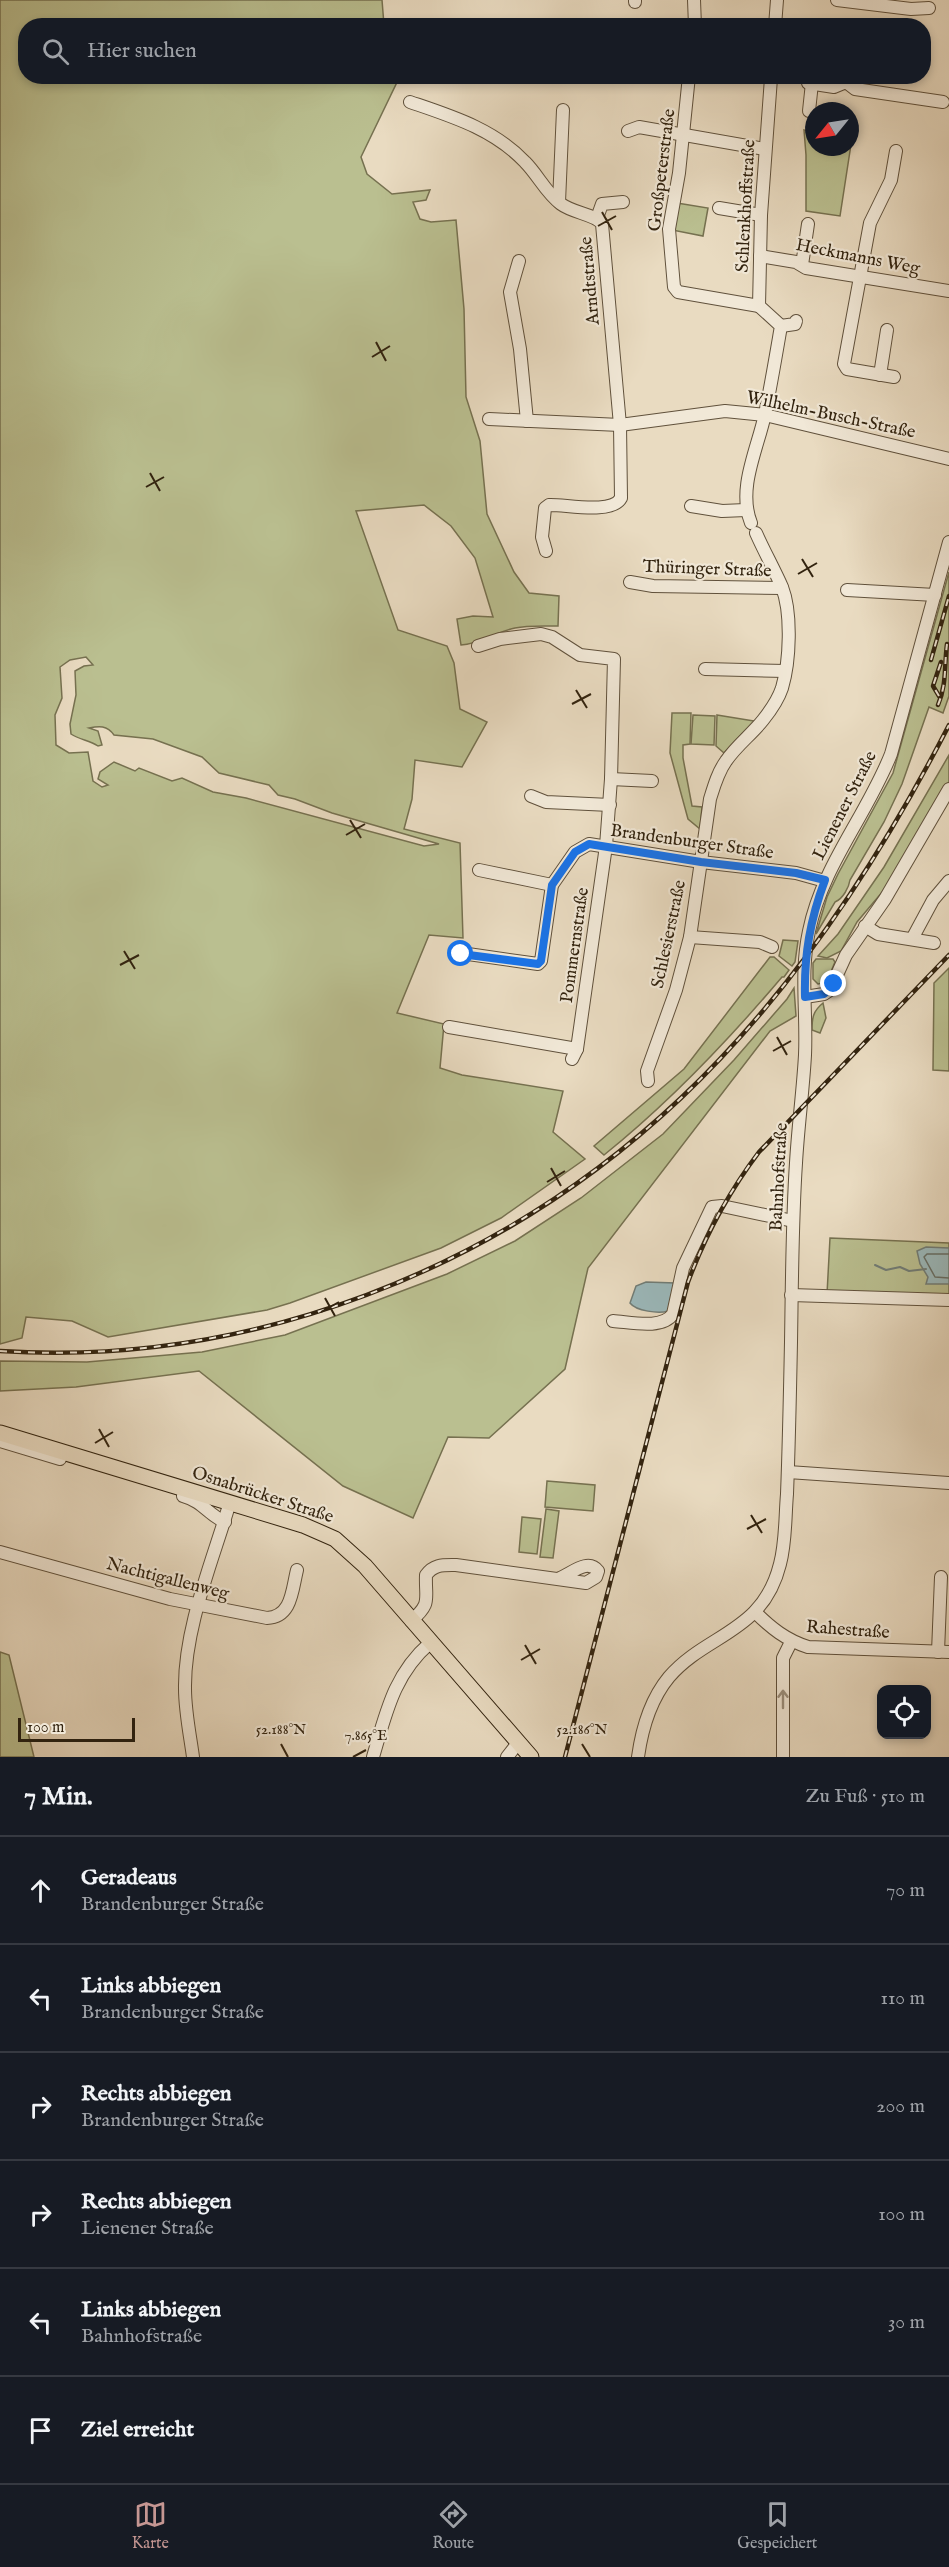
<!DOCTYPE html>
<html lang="de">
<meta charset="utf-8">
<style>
body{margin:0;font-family:"IM FELL English",serif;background:#20242c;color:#f1f3f6}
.controls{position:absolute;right:18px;bottom:18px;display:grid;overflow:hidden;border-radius:12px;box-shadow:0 3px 9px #0003}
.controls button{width:54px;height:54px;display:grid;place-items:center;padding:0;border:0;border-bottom:2px solid #363941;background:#171b24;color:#f1f3f6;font:30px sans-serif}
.compass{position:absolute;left:805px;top:102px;width:54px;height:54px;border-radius:50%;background:#171b24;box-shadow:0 3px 9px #0003;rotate:240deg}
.scale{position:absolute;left:18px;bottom:15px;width:117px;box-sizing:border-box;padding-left:6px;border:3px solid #32230f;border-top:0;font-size:16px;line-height:21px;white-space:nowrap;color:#32230f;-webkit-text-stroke:4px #f1e8d7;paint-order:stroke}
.stop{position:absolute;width:18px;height:18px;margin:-14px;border:4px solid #1a73e8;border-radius:50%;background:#fff}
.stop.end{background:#1a73e8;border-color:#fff;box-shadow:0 2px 6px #0008}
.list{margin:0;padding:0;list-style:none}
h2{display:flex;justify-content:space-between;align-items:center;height:78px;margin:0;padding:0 24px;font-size:26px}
h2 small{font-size:20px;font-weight:400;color:#9ea1a6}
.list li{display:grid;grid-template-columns:39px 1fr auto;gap:18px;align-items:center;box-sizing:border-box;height:108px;padding:0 24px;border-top:2px solid #363941}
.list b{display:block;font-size:22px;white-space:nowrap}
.list p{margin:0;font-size:20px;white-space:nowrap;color:#9ea1a6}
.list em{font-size:20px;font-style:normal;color:#9ea1a6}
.icon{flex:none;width:33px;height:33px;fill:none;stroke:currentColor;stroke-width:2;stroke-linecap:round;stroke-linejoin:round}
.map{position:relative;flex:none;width:949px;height:1757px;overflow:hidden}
.search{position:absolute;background:#171b24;box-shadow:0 3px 9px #0003;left:18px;right:18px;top:18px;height:66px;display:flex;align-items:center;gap:15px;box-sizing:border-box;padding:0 21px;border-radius:24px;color:#9ea1a6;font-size:22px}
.sheet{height:726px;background:#171b24}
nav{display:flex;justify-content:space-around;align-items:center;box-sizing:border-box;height:84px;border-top:2px solid #363941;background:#171b24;font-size:16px;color:#9ea1a6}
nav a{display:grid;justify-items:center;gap:3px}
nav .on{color:#c59692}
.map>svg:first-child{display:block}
.green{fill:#babf90;stroke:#767150;stroke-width:1.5;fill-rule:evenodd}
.water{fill:#9bb9bc;stroke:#717d77;stroke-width:1.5}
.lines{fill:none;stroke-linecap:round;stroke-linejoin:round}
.shore{stroke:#666e66;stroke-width:1.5}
.stream{stroke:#717d77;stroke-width:2}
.minor-casing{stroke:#60513c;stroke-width:14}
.major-casing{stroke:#32230f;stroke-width:17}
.minor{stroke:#f1e8d7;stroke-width:12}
.major{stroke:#e9dbc1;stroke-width:15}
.rail-casing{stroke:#32230f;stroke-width:4.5}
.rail{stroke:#f1e8d7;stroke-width:2;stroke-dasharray:7;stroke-linecap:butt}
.oneway{stroke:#9b8f7d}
.route{stroke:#1a73e8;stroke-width:8}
.ticks{fill:none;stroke:#32230f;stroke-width:2}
.labels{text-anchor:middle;stroke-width:4.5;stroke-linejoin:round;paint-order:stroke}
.street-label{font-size:18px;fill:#32230f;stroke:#f1e8d7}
.ticks-label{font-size:15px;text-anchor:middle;fill:#32230f;stroke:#f1e8d7;stroke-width:4.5;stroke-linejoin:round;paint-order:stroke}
</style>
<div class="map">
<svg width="949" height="1757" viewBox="0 0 949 1757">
<rect width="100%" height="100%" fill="#e9dbc1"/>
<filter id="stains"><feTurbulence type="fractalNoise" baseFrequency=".00333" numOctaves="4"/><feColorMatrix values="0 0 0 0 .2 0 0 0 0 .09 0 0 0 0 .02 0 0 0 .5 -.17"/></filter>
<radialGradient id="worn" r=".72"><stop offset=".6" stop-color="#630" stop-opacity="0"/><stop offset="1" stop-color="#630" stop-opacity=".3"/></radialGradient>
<!-- green -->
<g class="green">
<path d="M0 0H382L384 25 26 26V76H395L399 78 361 157 367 174 392 194 430 190 426 200 413 202 420 219 431 222 456 220 464 309 466 397 480 441 487 514 514 572 529 593 559 596 558 626C544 626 528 625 515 628 496 632 480 644 461 645L457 619 473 616 493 617 475 558 451 526 424 505 356 511 398 630 447 646 454 663 460 709 487 722 462 767 415 760 412 799 404 829 460 843 463 938 429 935 397 1013 444 1024 440 1068 462 1075 563 1091 553 1132 585 1159 501 1218 441 1248 290 1303 267 1310 108 1337 72 1321 26 1317 22 1338 0 1344ZM86 657 93 665 84 666 75 671 76 695 70 724 71 734C80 740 89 740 98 746L102 745 98 731 89 728C99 726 107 725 114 735L153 739 202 757 219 773 269 785 278 795 295 799 332 813 439 844 424 846 246 798 213 792 182 778 172 781 139 768 135 771 114 762 100 772 98 779 108 785 102 787 93 781 88 752 69 753 56 745 55 715 62 698 60 667 70 660Z"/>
<polygon points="804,130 814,132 814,147 850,147 850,138 852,138 840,216 806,211 806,155"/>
<polygon points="677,203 708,208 703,236 672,230"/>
<path d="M949 572V696L943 713 929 707 902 784 884 822 850 880C849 887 843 899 835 902L816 934 827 897 838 874 893 773Z"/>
<polygon points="672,713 691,713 690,744 683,745 683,758 692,806 702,807 700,829 688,819 670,753"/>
<polygon points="693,715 715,716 714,745 691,744"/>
<polygon points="717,715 754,721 724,753 716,746"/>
<polygon points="949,755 949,782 889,884 857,922 841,951 827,958 818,956 838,934 884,867"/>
<polygon points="783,940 798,941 795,962 792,966 779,956"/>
<path d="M770 957H774L789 970 784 977H782C727 1042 670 1102 604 1155L594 1146 684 1069Z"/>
<path d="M816 959H833L835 962C831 970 829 983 818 984L813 979V963Z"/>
<polygon points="949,968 949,1071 933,1070 934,983"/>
<polygon points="794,988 796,1016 770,1031 588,1268 565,1369 489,1438 448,1437 413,1518 343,1486 199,1371 76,1387 0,1391 0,1361 87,1362 202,1352 285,1335 447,1274 515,1241 581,1198 663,1134 734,1060 787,999"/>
<path d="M823 1003 826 1018 820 1033 812 1030C812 1018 813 1011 823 1003Z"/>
<polygon points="830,1238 949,1243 949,1296 827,1294"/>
<polygon points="547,1481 595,1485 593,1511 545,1507"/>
<polygon points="546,1509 559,1511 553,1558 540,1557"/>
<polygon points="522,1517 541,1519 537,1554 519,1552"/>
<polygon points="0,1652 9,1655 34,1757 0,1757"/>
</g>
<!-- water -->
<g class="water">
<polygon points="926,1247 949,1248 949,1284 926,1284 928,1277 920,1264 917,1251"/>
<path d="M646 1282 675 1283 668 1311C659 1314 636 1311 630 1303L636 1286Z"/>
</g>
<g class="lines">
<!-- shore -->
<polyline class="shore" points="949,1254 927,1254 924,1257 935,1277 949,1278"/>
<!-- stream -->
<polyline class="stream" points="875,1265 886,1270 900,1267 909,1271 926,1269"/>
<!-- minor casing -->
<g class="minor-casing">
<g id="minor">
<polyline points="694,0 695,26"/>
<polyline points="837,0 911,9 929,8"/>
<polyline points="635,2 635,0"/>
<polyline points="775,26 777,0"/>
<polyline points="689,76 679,173 669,229 674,287 678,292 759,306"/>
<polyline points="808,83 834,87 846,82 855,89 943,102"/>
<path d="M410 102C451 116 494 129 525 162 538 175 546 193 561 204 573 213 597 215 602 224L620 425 621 498C612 515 564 504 549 505L545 508 542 537 546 551"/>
<polyline points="809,111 812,83"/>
<polyline points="628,131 639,127 765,149"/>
<polyline points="559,202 563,110"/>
<polyline points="719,208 761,215"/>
<polyline points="597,218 602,204 623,202"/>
<polyline points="760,256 796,262 806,268 949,291"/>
<polyline points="519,261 510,292 520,349 527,421"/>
<polyline points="802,265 808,224"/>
<polyline points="781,326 795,324 796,321"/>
<polyline points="880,375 887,330"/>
<polyline points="894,377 847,369 844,364 870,223 891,180 896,151"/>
<polyline points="489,419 620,425 725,411 765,415 949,459"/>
<polyline points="691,506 722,511 746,510"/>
<path d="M751 523C737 488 758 448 765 414 771 385 776 355 781 326L759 306 761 215 771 78 761 76"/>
<polyline points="630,582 653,586 782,588"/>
<polyline points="847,590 935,595"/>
<polyline points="478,646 500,639 541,634 552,637 580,655 614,659 611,779 606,846 577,1049 572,1059"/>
<polyline points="705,669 785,671"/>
<polyline points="611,779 652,781"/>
<polyline points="531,796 546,802 610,805"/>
<polyline points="479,870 552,885"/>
<polyline points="865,926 878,934 934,943"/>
<polyline points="690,937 760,942 772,947"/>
<polyline points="912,939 933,900 949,881"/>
<polyline points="461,953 538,964 541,961 552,885 575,852 589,844 701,862 796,873 825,881"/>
<polyline points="805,997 824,994 830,990 846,955 885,899 949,789"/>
<polyline points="449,1027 577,1049"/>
<path d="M648 1081 647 1071 676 990 690 937 710 799C714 786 718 772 726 761 736 746 752 734 763 720 771 710 778 700 782 688 790 661 792 613 782 587 774 569 764 551 756 533"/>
<polyline points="791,1295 949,1300"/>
<path d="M613 1321C630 1322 662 1330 673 1314L683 1268 712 1207 722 1206 793 1221"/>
<polyline points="0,1441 60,1459"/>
<polyline points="788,1472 949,1483"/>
<path d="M183 1496C204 1502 207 1514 225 1522"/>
<path d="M0 1552 170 1599 267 1618C292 1617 292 1590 297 1570"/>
<path d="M755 1612C771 1628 786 1640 808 1647L949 1652"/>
<path d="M411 1621C432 1603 425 1600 426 1575 434 1564 443 1565 456 1565L586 1583 596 1577 598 1571C588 1558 572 1573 560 1578"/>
<polyline points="938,1652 941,1577"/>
<path d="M193 1757C190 1735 185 1711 185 1689 184 1628 213 1560 230 1502"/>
<path d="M373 1757C386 1713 394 1674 430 1643"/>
<polyline points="507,1757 518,1743"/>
<path d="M638 1757C642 1728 650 1700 669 1677 707 1633 763 1633 780 1564 786 1542 785 1517 787 1494 789 1443 790 1393 791 1342 792 1283 792 1223 796 1163 798 1127 803 1091 805 1055 807 1013 800 972 809 931 822 866 867 815 891 754L949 542"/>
<polyline points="783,1757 783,1658 791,1642"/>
</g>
</g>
<!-- major casing -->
<g class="major-casing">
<polyline id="major" points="0,1433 303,1525 335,1539 365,1566 531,1757"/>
</g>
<!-- minor -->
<use href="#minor" class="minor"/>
<!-- major -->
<use href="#major" class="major"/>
<!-- rail casing -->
<g class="rail-casing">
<g id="rail">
<polyline points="931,660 949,596"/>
<polyline points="939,696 933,686 941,662"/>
<path d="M938 705C947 683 944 667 947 644"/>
<path d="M0 1351C251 1367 499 1270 681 1098 792 993 879 861 949 725"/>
<path d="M565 1757 688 1282C706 1234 728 1193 759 1152L949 955"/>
</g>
</g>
<!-- rail -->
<use href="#rail" class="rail"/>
</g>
<!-- one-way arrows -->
<defs><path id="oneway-shaft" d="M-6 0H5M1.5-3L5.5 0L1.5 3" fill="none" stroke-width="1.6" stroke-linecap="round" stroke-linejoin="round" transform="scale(1.5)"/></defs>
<use class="oneway" href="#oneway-shaft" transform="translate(783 1699) rotate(-90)"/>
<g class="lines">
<!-- route -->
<path class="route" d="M461 954 538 964 541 961 552 885 575 852 589 844 701 862 796 873 825 880C810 920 804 955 805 997L824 994 834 984"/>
</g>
<!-- ticks -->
<path class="ticks" d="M602 212 612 230M598 226 616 216M376 342 386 361M372 357 390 346M150 473 160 491M146 487 164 477M802 559 813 577M798 574 817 563M576 690 587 708M572 704 591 694M350 820 361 838M346 835 365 824M124 951 135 969M120 965 139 955M777 1037 787 1055M773 1051 791 1041M551 1168 561 1186M547 1182 565 1171M325 1298 335 1316M321 1312 339 1302M99 1429 109 1447M95 1443 113 1432M751 1515 762 1533M747 1529 766 1519M525 1645 536 1664M521 1660 540 1649M281 1744 288 1757M582 1744 590 1757M353 1757 366 1750"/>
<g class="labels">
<!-- street labels -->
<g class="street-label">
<text transform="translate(661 170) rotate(-83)" y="6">Großpeterstraße</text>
<text transform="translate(745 206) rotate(-87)" y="6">Schlenkhoffstraße</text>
<text transform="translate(858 256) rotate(11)" y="6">Heckmanns Weg</text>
<text transform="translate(589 281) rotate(-95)" y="6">Arndtstraße</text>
<text transform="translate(831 414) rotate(12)" y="6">Wilhelm-Busch-Straße</text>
<text transform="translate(707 568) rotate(2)" y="6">Thüringer Straße</text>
<text transform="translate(844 805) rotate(-63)" y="6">Lienener Straße</text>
<text transform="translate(692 841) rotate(8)" y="6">Brandenburger Straße</text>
<text transform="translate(668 934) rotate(-78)" y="6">Schlesierstraße</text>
<text transform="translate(574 945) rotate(-82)" y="6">Pommernstraße</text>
<text transform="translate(778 1177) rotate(-87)" y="6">Bahnhofstraße</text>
<text transform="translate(263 1494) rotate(18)" y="6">Osnabrücker Straße</text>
<text transform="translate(168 1578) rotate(14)" y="6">Nachtigallenweg</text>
<text transform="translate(848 1629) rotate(4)" y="6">Rahestraße</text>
</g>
</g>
<g class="ticks-label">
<text x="281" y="1734">52.188°N</text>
<text x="582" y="1734">52.186°N</text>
<text x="366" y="1740">7.865°E</text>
</g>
<rect width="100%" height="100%" filter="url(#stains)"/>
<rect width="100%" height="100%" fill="url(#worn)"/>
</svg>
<div class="controls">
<button><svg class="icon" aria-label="locate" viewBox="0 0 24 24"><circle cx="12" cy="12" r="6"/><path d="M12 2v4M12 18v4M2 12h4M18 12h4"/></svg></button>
</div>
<svg class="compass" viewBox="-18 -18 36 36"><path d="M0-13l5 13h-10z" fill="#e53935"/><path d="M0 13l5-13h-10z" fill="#9ea1a6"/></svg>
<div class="scale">100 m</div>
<div class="stop" style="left:461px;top:954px"></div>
<div class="stop end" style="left:834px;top:984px"></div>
<div class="search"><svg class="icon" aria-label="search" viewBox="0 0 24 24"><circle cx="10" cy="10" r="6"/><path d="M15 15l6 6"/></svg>Hier suchen</div>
</div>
<section class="sheet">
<h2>7 Min.<small>Zu Fuß · 510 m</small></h2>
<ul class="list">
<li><svg class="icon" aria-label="ahead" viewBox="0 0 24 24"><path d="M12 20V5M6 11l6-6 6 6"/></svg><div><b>Geradeaus</b><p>Brandenburger Straße</p></div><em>70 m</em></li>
<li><svg class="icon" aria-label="left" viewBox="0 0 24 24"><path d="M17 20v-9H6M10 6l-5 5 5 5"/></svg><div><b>Links abbiegen</b><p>Brandenburger Straße</p></div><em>110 m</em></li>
<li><svg class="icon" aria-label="right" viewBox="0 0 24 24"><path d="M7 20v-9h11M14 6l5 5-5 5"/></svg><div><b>Rechts abbiegen</b><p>Brandenburger Straße</p></div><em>200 m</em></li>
<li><svg class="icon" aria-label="right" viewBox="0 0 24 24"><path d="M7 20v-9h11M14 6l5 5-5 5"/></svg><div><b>Rechts abbiegen</b><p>Lienener Straße</p></div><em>100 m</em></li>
<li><svg class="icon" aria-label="left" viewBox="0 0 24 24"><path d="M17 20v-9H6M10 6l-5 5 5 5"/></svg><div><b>Links abbiegen</b><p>Bahnhofstraße</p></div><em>30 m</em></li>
<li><svg class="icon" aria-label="arrive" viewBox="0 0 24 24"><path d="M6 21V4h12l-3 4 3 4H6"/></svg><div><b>Ziel erreicht</b></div></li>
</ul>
</section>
<nav>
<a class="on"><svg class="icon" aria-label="map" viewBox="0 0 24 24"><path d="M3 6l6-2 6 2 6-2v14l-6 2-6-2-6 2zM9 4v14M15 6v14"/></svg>Karte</a>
<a><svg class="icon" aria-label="directions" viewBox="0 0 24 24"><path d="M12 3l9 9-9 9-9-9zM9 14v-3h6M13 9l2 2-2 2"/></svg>Route</a>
<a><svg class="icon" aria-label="saved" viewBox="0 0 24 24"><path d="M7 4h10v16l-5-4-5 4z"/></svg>Gespeichert</a>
</nav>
